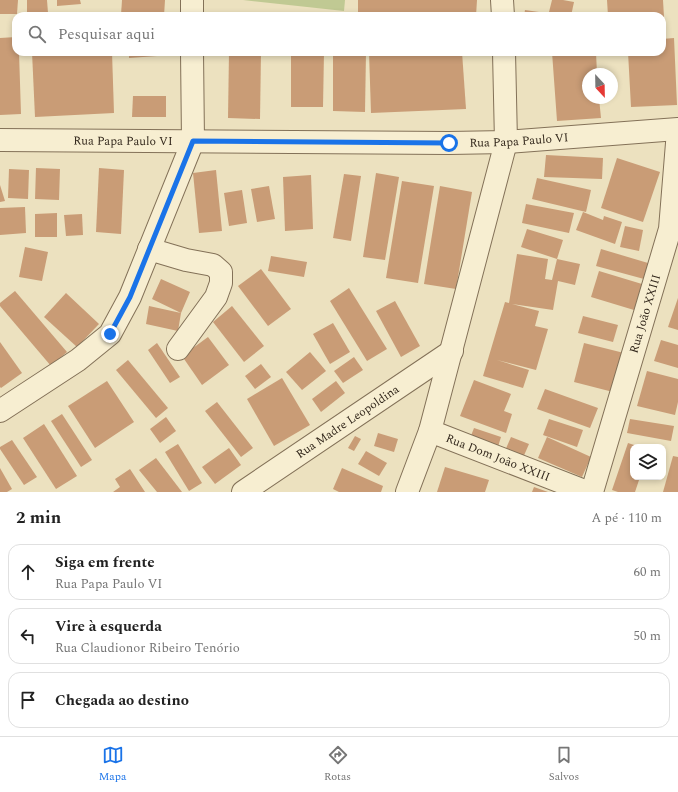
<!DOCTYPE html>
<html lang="pt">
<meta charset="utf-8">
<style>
body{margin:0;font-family:Spectral,serif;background:#f2f2f2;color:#222}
.controls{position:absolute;right:12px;bottom:12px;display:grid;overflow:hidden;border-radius:8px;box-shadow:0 2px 6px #0003}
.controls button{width:36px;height:36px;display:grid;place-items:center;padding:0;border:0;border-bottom:1px solid #e0e0e0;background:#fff;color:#222;font:20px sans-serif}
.compass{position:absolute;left:582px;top:68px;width:36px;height:36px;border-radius:50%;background:#fff;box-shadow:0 2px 6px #0003;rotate:158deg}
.stop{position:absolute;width:12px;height:12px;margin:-9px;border:3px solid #1a73e8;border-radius:50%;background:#fff}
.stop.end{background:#1a73e8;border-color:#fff;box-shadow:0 1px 4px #0008}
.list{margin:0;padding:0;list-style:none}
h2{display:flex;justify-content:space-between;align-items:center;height:52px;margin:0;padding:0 16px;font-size:17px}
h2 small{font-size:13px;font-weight:400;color:#767676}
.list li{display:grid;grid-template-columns:26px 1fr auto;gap:12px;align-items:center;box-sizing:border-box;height:56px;margin:0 8px 8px;padding:0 8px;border:1px solid #e0e0e0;border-radius:12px}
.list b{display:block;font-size:15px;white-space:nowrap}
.list p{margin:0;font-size:13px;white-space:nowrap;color:#767676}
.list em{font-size:13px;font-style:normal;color:#767676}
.icon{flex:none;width:22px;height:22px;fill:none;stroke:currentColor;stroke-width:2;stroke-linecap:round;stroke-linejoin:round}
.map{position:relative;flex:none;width:678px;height:492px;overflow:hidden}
.search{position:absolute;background:#fff;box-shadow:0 2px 6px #0003;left:12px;right:12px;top:12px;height:44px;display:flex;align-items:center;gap:10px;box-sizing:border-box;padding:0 14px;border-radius:12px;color:#767676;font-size:15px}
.sheet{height:244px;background:#fff}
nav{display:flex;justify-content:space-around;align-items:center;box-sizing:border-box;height:56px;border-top:1px solid #e0e0e0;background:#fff;font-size:11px;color:#767676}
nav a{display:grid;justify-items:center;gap:2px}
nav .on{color:#1a73e8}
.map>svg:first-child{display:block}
.green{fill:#c0c993}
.building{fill:#c99c76}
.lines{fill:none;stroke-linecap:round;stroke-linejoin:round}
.minor-casing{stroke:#837158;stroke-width:24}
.minor{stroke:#f7eed1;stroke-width:22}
.route{stroke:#1a73e8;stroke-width:5}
.labels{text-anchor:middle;stroke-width:3;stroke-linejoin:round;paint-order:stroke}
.street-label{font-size:12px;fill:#33281c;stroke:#f4ebce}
</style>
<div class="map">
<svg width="678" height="492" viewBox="0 0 678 492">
<rect width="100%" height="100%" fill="#ece1bf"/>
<!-- green -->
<polygon class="green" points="243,0 345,0 344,11"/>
<!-- building -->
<g class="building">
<polygon points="0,0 18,0 17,14 0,14"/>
<polygon points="27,0 47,0 48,13 27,14"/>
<polygon points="57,0 80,0 81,4 57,6"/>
<polygon points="122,0 165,0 164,16 121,15"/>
<polygon points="358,0 477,0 476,16 358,16"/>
<polygon points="552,0 563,0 574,2 571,16 548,16"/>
<polygon points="607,0 663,0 665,34 662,34 662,16 608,16"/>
<polygon points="525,10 546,13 546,16 524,16"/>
<polygon points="16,37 16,52 19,52 21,114 0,115 0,38"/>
<polygon points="674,38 677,105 631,107 628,52 662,52 662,39"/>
<polygon points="32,52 112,52 114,113 35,117"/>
<polygon points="129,52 171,52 171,55 129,58"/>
<polygon points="229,52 261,52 260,119 228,118"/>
<polygon points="291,52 324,52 323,107 291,107"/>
<polygon points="333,52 366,52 365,112 333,111"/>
<polygon points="369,52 462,52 466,109 371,113"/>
<polygon points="552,52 596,52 597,74 588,74 588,98 599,98 601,118 557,121"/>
<polygon points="133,96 166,96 166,117 132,117"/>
<polygon points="546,155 603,158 602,179 544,177"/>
<polygon points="617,158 660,172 643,222 601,208"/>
<polygon points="36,168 60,169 59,200 35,199"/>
<polygon points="99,168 124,170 121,234 96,232"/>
<polygon points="9,169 29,170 28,199 8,198"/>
<polygon points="216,170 222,231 199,233 193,173"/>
<polygon points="376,173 399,177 385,260 363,257"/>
<polygon points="344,174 361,176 351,241 333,238"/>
<polygon points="311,175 313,229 285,231 283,177"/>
<polygon points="537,178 591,190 586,212 532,199"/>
<polygon points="402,181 434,186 418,283 386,278"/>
<polygon points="0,185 5,201 0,202"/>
<polygon points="269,186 275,219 257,222 251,189"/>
<polygon points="440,186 472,192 456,289 424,284"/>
<polygon points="242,190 247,223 229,226 224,193"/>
<polygon points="526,204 574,213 569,233 522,223"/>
<polygon points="25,207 26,233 0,235 0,208"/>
<polygon points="583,212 603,220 604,216 622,222 615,244 576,230"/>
<polygon points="57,213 57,237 35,237 35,214"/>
<polygon points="82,214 83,235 66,236 64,215"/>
<polygon points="625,226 643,230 639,251 620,247"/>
<polygon points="527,229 563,240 557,259 580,264 575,285 558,281 553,310 512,304 539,311 535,326 548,329 536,370 497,360 529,370 523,388 483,376 505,302 509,303 517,254 548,259 545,279 552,280 557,259 521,247"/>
<polygon points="25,247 48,252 42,281 19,277"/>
<polygon points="601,249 648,263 644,279 596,266"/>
<polygon points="271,256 307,262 304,277 268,271"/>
<polygon points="261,269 291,309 268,326 238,286"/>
<polygon points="599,271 642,284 634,310 591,297"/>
<polygon points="161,279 190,292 181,313 178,331 146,324 149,306 181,313 152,299"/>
<polygon points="349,288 387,349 367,361 330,301"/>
<polygon points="15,291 67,352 51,366 0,306 0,303"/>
<polygon points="66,293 99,324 77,347 44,317"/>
<polygon points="678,298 678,330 668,327"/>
<polygon points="395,301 420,346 401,357 376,311"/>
<polygon points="232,306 264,346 244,362 213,322"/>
<polygon points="583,316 618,325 613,342 578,333"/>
<polygon points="333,323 350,352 330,364 313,334"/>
<polygon points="208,337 229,365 202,385 182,356"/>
<polygon points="661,340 678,345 678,368 654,361"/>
<polygon points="0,342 22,373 1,388 0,387"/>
<polygon points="157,343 180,377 170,383 148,350"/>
<polygon points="584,343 624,353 613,392 574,382"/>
<polygon points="310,352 326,371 302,390 286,372"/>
<polygon points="354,357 363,370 343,383 334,371"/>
<polygon points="128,360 168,408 156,418 116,370"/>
<polygon points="261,364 271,377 255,389 245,376"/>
<polygon points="647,371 678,379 678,402 675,415 637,406"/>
<polygon points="282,378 310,425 274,446 247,399"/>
<polygon points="474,380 511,394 504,411 512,414 506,433 460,416"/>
<polygon points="107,381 134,422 95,448 68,406"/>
<polygon points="336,381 345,393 321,412 312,399"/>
<polygon points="545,389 598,408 590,428 537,409"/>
<polygon points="217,402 253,448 241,457 205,411"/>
<polygon points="62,414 92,460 81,467 51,421"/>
<polygon points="166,417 176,431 160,443 150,429"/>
<polygon points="549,419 583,430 577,447 543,435"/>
<polygon points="630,419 674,426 671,441 627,433"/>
<polygon points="44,424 77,476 56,489 23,438"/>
<polygon points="474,428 501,437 497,450 469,441"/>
<polygon points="378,433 398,439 394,452 374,446"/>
<polygon points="355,436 361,439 354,451 348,448"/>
<polygon points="511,437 529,444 522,460 504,453"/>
<polygon points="547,437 591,457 582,477 538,458"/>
<polygon points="12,440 37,477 24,485 0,449 0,447"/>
<polygon points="628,443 640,447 633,447 633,477 640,477 635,492 618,492 612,490"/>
<polygon points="178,444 202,483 189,491 165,452"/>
<polygon points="229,448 241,465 215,484 202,467"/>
<polygon points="366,451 387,463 379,476 358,464"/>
<polygon points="673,456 678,457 678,492 663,492"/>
<polygon points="156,458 182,492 157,492 139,470"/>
<polygon points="445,467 489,480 485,492 437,492"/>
<polygon points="0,468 12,489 7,492 0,492"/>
<polygon points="342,468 383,486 381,492 339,492 333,489"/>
<polygon points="130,469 145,492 113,492 120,487 115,479"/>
<polygon points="534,487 548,492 532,492"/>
</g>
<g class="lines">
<!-- minor casing -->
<g class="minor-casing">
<g id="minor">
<polyline points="192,0 192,16"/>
<polyline points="502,0 503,16"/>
<path id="s1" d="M0 140 449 143 506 142 678 129"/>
<polyline points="149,249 186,260 213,265 221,272 221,283 216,297 178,349"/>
<polyline points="0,411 78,360 110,334 130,297 193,141 192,52"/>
<path id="s2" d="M430 431 587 492"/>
<path id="s3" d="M243 492 452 351"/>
<polyline points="407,492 430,431 506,142 504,52"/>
<path id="s4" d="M592 492 670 229 678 131"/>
</g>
</g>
<!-- minor -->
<use href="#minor" class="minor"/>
</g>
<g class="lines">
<!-- route -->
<polyline class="route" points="110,334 130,297 193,141 449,143"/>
</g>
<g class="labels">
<!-- street labels -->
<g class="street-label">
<text dy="4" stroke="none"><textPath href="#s1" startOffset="519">Rua Papa Paulo VI</textPath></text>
<text dy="4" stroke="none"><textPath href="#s1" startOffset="123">Rua Papa Paulo VI</textPath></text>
<text dy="4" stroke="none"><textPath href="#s4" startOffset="186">Rua João XXIII</textPath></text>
<text dy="4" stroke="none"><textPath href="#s3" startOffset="126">Rua Madre Leopoldina</textPath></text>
<text dy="4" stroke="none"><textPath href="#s2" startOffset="73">Rua Dom João XXIII</textPath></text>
</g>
</g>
</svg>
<div class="controls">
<button><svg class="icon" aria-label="layers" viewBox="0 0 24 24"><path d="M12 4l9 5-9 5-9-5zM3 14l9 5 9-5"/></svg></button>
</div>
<svg class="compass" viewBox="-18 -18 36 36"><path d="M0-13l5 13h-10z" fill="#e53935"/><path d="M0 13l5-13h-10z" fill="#767676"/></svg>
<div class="stop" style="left:449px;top:143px"></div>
<div class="stop end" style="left:110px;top:334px"></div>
<div class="search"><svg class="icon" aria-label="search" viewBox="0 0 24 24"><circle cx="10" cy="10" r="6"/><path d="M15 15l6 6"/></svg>Pesquisar aqui</div>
</div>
<section class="sheet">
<h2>2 min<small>A pé · 110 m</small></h2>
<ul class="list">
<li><svg class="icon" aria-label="ahead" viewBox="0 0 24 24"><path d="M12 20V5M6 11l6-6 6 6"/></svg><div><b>Siga em frente</b><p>Rua Papa Paulo VI</p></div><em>60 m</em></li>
<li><svg class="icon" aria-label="left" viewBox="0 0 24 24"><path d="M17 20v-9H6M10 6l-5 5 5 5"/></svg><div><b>Vire à esquerda</b><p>Rua Claudionor Ribeiro Tenório</p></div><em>50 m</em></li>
<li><svg class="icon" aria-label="arrive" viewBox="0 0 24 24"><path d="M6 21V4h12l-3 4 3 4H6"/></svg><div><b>Chegada ao destino</b></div></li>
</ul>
</section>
<nav>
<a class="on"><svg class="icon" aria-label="map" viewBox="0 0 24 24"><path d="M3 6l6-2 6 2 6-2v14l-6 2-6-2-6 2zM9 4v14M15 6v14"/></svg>Mapa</a>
<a><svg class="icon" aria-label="directions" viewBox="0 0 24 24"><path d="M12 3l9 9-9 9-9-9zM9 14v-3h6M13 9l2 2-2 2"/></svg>Rotas</a>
<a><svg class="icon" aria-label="saved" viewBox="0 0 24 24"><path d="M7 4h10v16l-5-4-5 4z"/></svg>Salvos</a>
</nav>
